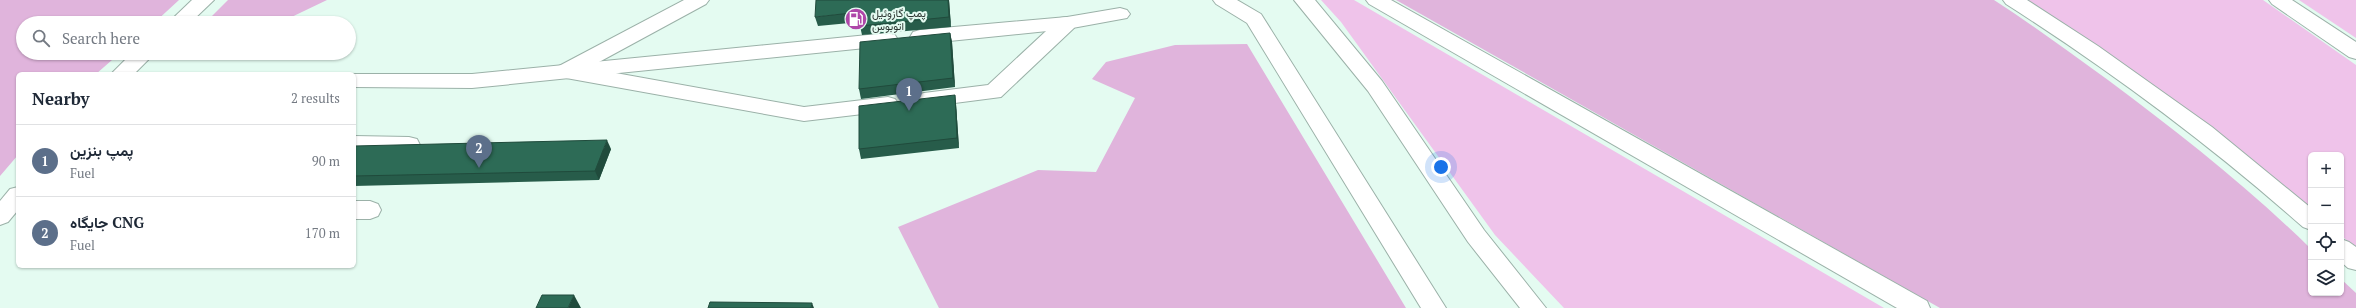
<!DOCTYPE html>
<meta charset="utf-8">
<style>
body{margin:0;font-family:"PT Serif",Vazirmatn,serif;background:#f6f6f7;color:#1f2937}
.controls{position:absolute;right:12px;bottom:12px;display:grid;overflow:hidden;border-radius:6px;box-shadow:0 1px 3px #0004}
.controls button{width:36px;height:36px;display:grid;place-items:center;padding:0;border:0;border-bottom:1px solid #e0e1e3;background:#fff;color:#1f2937;font:20px sans-serif}
.you{position:absolute;left:1441px;top:167px;width:14px;height:14px;margin:-10px;border:3px solid #fff;border-radius:50%;background:#1a73e8;box-shadow:0 0 0 6px #1a73e833}
.badge{display:grid;place-items:center;width:26px;height:26px;border-radius:50%;background:#db2777;color:#fff;font-size:13px;font-weight:700}
.pin{position:absolute;translate:-50% -33px;filter:drop-shadow(0 1px 2px #0008)}
.pin::after{content:'';position:absolute;top:21px;width:14px;height:12px;background:inherit;clip-path:polygon(0 0,100% 0,50% 100%)}
.list{margin:0;padding:0;list-style:none}
h2{display:flex;justify-content:space-between;align-items:center;height:52px;margin:0;padding:0 16px;font-size:17px}
h2 small{font-size:13px;font-weight:400;color:#747a83}
.list li{display:grid;grid-template-columns:26px 1fr auto;gap:12px;align-items:center;box-sizing:border-box;height:72px;padding:0 16px;border-top:1px solid #e0e1e3}
.list b{display:block;font-size:15px;white-space:nowrap}
.list p{margin:0;font-size:13px;white-space:nowrap;color:#747a83}
.list em{font-size:13px;font-style:normal;color:#747a83}
.icon{flex:none;width:22px;height:22px;fill:none;stroke:currentColor;stroke-width:2;stroke-linecap:round;stroke-linejoin:round}
.map{position:relative;flex:none;width:2356px;height:308px;overflow:hidden}
.search{position:absolute;background:#fff;box-shadow:0 1px 3px #0004;left:16px;top:16px;width:340px;height:44px;display:flex;align-items:center;gap:10px;box-sizing:border-box;padding:0 14px;border-radius:22px;color:#747a83;font-size:15px}
.panel{position:absolute;background:#fff;box-shadow:0 1px 3px #0004;left:16px;top:72px;width:340px;height:196px;border-radius:6px}
.map>svg:first-child{display:block}
.green{fill:#efc3ea}
.forest{fill:#e0b4dc}
.lines{fill:none;stroke-linecap:round;stroke-linejoin:round}
.service-casing{stroke:#9bb1a8;stroke-width:2}
.minor-casing{stroke:#9bb1a8;stroke-width:2}
.trunk-casing{stroke:#9bb1a8;stroke-width:2}
.service{fill:#fff;fill-rule:evenodd}
.minor{fill:#fff;fill-rule:evenodd}
.trunk{fill:#fff;fill-rule:evenodd}
.wall{fill:#275c4a}
.shaded-wall{fill:#204b3c}
.building{fill:#2d6b56;stroke:#204b3c}
.labels{text-anchor:middle;stroke-width:4;stroke-linejoin:round;paint-order:stroke}
.poi-label{font-size:11px;fill:#2d3632;stroke:#e4fbf1;text-anchor:start}
</style>
<div class="map">
<svg width="2356" height="308" viewBox="0 0 2356 308">
<rect width="100%" height="100%" fill="#e4fbf1"/>
<!-- green -->
<g class="green">
<polygon points="1321,0 1354,0 1884,308 1564,308 1495,235 1341,22"/>
<path d="M2026 0H2263L2356 65V249L2341 235V155H2311V210C2220 135 2126 64 2026 0Z"/>
<polygon points="2299,0 2356,0 2356,38"/>
</g>
<!-- forest -->
<g class="forest">
<polygon points="0,0 179,0 154,23 23,23 23,53 120,53 96,74 18,74 18,155 0,176"/>
<polygon points="228,0 327,0 279,23 205,23"/>
<path d="M1396 0H1994C2033 25 2070 53 2108 80 2179 133 2248 187 2311 249V293H2341V279L2356 293V308H1940Z"/>
<polygon points="1247,44 1406,308 939,308 898,227 1038,170 1096,172 1135,98 1092,79 1106,62 1175,45"/>
</g>
<g class="lines">
<!-- service casing -->
<g class="service-casing">
<g id="service">
<polygon points="192,0 214,0 190,23 168,23"/>
<polygon points="684,0 709,0 706,4 588,68 804,107 888,97 895,99 899,104 895,109 888,111 804,121 566,78 559,76 556,71 559,66"/>
<polygon points="1213,0 1237,0 1261,14 1446,308 1421,308 1247,23 1216,4"/>
<polygon points="1294,0 1315,0 1382,81 1484,230 1546,308 1520,308 1468,242 1368,91"/>
<polygon points="1366,0 1391,0 1927,301 1930,308 1897,308 1369,4"/>
<path d="M2003 0H2027L2098 46 2212 127 2311 208V230L2303 227C2210 145 2111 71 2006 4Z"/>
<polygon points="1067,17 1074,18 1077,23 1074,28 1001,97 924,107 917,105 913,100 917,95 924,93 988,85 1060,18"/>
<polygon points="132,53 155,53 134,74 111,74"/>
<polygon points="354,136 409,137 417,139 420,145 417,151 409,153 354,152"/>
<polygon points="18,187 18,210 8,222 0,225 0,201 10,189"/>
<polygon points="354,201 370,201 378,204 381,210 378,216 370,219 354,219"/>
<polygon points="2341,239 2349,242 2356,247 2356,270 2348,268 2341,262"/>
</g>
</g>
<!-- minor casing -->
<g class="minor-casing">
<g id="minor">
<polygon points="1120,8 1127,10 1130,14 1127,18 1067,29 920,44 913,42 910,37 913,32 920,30 1067,17"/>
<polygon points="888,33 895,35 898,40 895,45 472,88 354,87 354,74 350,74 472,74"/>
</g>
</g>
<!-- trunk casing -->
<g class="trunk-casing">
<polygon id="trunk" points="2269,0 2292,0 2356,42 2356,59 2349,57 2272,4"/>
</g>
<!-- service -->
<use href="#service" class="service"/>
<!-- minor -->
<use href="#minor" class="minor"/>
<!-- trunk -->
<use href="#trunk" class="trunk"/>
</g>
<!-- wall -->
<g class="wall">
<polygon points="949,0 951,27 862,35 860,26 860,22 818,26 815,17"/>
<polygon points="950,33 952,42 955,87 861,99 859,89"/>
<polygon points="955,95 956,104 959,148 861,159 859,149"/>
<polygon points="354,146 611,149 599,180 354,186"/>
</g>
<!-- shaded-wall -->
<g class="shaded-wall">
<polygon points="948,0 949,0 951,27 949,17"/>
<polygon points="950,33 952,42 955,87 953,78"/>
<polygon points="955,95 956,104 959,148 957,138"/>
<polygon points="607,140 611,149 599,180 595,171"/>
<polygon points="574,295 581,308 568,308"/>
<polygon points="812,303 814,308 811,308"/>
</g>
<!-- building -->
<g class="building">
<polygon points="816,0 948,0 949,17 860,26 860,12 815,17"/>
<polygon points="950,33 953,78 859,89 860,42"/>
<polygon points="955,95 957,138 859,149 859,106"/>
<polygon points="607,140 595,171 354,176 354,146"/>
<polygon points="542,295 574,295 568,308 536,308"/>
<polygon points="710,302 812,303 811,308 708,308"/>
</g>
<!-- icons -->
<defs>
<g id="fuel-disc" transform="scale(1.15)"><circle r="9.5" fill="#af46a9" stroke="#e4fbf1"/><path d="M-5.5-6h7V0h2V4h1.3V-2.5L3-4.5l.8-.8L6-3V5H2.5V1h-1V6h-7ZM-4.2-4.7v3.2H.2V-4.7Z" fill="#fff"/></g>
</defs>
<g fill-rule="evenodd">
<use href="#fuel-disc" x="856" y="19"/>
</g>
<g class="labels">
<!-- poi labels -->
<g class="poi-label">
<text x="872" y="17">پمپ گازوئیل<tspan x="872" dy="13">اتوبوس</tspan></text>
</g>
</g>
</svg>
<div class="controls">
<button>+</button>
<button>−</button>
<button><svg class="icon" aria-label="locate" viewBox="0 0 24 24"><circle cx="12" cy="12" r="6"/><path d="M12 2v4M12 18v4M2 12h4M18 12h4"/></svg></button>
<button><svg class="icon" aria-label="layers" viewBox="0 0 24 24"><path d="M12 4l9 5-9 5-9-5zM3 14l9 5 9-5"/></svg></button>
</div>
<div class="you"></div>
<div class="pin badge" style="left:909px;top:111px;background:#5c6f8a">1</div>
<div class="pin badge" style="left:479px;top:168px;background:#5c6f8a">2</div>
<div class="search"><svg class="icon" aria-label="search" viewBox="0 0 24 24"><circle cx="10" cy="10" r="6"/><path d="M15 15l6 6"/></svg>Search here</div>
<section class="panel">
<h2>Nearby<small>2 results</small></h2>
<ul class="list">
<li><span class="badge" style="background:#5c6f8a">1</span><div><b>پمپ بنزین</b><p>Fuel</p></div><em>90 m</em></li>
<li><span class="badge" style="background:#5c6f8a">2</span><div><b>جایگاه CNG</b><p>Fuel</p></div><em>170 m</em></li>
</ul>
</section>
</div>
